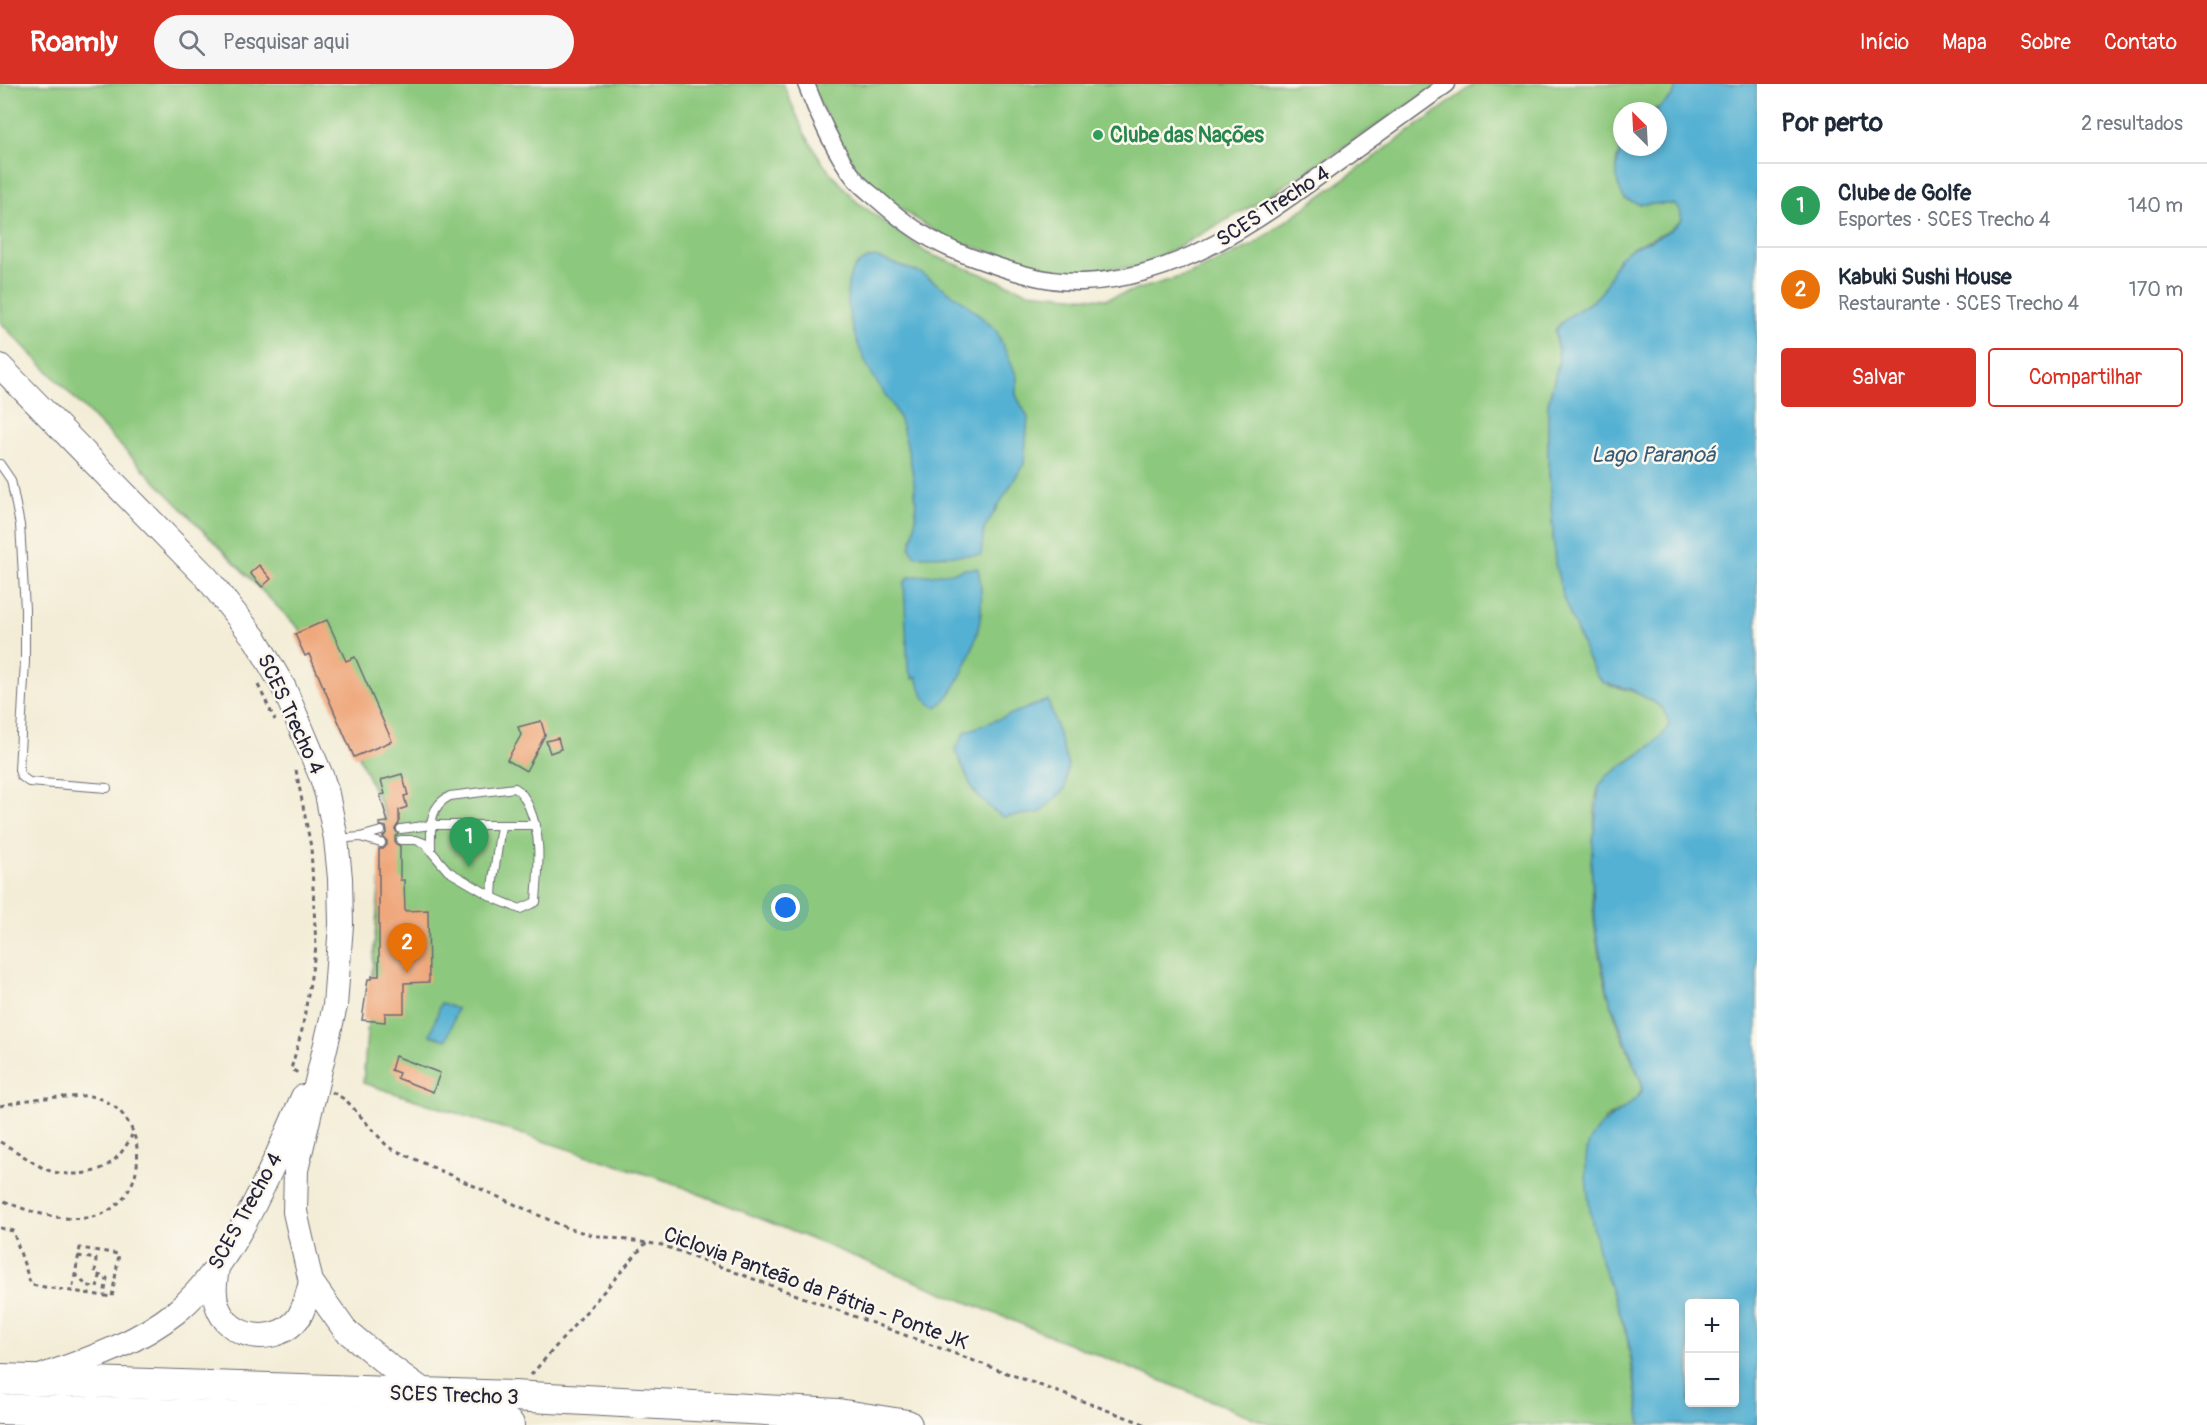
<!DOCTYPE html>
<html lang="pt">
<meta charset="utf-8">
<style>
body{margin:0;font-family:Pangolin,sans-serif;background:#f6f6f7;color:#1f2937}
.controls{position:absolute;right:18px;bottom:18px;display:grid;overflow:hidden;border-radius:6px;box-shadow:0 3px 9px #0003}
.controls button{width:54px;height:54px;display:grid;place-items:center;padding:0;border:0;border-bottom:2px solid #e0e1e3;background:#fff;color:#1f2937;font:30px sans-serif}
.compass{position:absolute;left:1613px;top:18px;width:54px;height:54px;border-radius:50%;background:#fff;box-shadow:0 3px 9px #0003;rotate:336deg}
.you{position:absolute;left:786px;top:824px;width:21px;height:21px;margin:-15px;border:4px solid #fff;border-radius:50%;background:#1a73e8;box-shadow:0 0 0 9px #1a73e833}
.badge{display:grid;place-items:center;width:39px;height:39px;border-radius:50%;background:#d93025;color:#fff;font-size:20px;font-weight:700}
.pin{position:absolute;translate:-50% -50px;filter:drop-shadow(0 2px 3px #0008)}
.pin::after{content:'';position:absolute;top:32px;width:21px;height:18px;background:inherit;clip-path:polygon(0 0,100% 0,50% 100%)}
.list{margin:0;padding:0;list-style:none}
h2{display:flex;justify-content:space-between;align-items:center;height:78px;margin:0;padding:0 24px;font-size:26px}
h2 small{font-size:20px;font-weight:400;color:#747a83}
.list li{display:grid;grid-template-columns:39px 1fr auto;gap:18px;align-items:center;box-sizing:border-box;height:84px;padding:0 24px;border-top:2px solid #e0e1e3}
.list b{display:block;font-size:22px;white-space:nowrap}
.list p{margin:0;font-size:20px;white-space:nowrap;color:#747a83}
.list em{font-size:20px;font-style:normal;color:#747a83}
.actions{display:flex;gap:12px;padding:18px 24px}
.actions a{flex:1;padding:14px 0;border:2px solid #d93025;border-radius:6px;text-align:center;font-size:21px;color:#d93025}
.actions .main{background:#d93025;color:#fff}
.icon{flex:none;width:33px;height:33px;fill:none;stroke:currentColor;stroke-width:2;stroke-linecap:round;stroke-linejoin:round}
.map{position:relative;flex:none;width:1757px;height:1341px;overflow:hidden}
header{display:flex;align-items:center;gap:36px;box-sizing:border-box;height:84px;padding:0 30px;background:#d93025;color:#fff}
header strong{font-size:28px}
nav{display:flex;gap:33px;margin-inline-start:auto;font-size:21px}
.search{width:420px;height:54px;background:#f6f6f7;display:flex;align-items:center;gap:15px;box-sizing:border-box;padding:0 21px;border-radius:33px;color:#747a83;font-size:22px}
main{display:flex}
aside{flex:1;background:#fff}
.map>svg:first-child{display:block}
.green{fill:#8cc87d;stroke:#57755c;stroke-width:1.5}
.water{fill:#55b1d3;stroke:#3c6a87;stroke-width:1.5;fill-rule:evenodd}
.building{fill:#efa77b}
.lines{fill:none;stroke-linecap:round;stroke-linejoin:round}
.lane-casing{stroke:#6b6972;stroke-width:10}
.street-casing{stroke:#6b6972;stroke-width:19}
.secondary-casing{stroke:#6b6972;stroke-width:26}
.highway-casing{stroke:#6b6972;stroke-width:32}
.path{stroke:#6b6972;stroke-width:3;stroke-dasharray:4.5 4.5;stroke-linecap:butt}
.lane{stroke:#fff;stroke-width:8}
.street{stroke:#fff;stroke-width:16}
.secondary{stroke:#fff;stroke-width:24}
.highway{stroke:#fff;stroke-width:30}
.leisure-dot{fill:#2e9e5b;stroke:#fbf7ec;stroke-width:2}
.labels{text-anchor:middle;stroke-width:5;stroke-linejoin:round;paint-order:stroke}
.leisure-label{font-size:21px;font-weight:bold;fill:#27864d;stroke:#fbf7ec;text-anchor:start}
.street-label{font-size:21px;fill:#22223b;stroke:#fbf7ec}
.water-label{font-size:22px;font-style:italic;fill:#365b78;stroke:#fbf7ec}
</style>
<header>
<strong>Roamly</strong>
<div class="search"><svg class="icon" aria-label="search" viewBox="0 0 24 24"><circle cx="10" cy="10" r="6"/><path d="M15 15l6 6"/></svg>Pesquisar aqui</div>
<nav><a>Início</a><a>Mapa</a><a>Sobre</a><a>Contato</a></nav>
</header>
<main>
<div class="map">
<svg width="1757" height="1341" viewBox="0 0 1757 1341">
<rect width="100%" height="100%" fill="#fbf7ec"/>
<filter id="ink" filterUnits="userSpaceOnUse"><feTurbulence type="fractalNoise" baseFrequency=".0167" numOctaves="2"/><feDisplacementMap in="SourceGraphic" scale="12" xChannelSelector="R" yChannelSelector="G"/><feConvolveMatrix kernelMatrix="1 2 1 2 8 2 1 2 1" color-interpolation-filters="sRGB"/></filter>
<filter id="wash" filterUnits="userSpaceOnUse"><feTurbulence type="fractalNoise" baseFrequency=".008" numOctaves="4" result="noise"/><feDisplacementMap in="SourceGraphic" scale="24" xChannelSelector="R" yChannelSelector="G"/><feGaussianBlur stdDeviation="1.35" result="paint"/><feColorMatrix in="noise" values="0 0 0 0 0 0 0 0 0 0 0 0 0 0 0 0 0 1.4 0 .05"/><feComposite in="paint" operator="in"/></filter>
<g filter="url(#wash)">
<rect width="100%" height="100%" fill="#f3edd7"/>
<!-- green -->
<g class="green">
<path d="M0 0H783L805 50 824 81 856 117 927 169 1028 208 1105 215 1190 190 1253 161 1475 0H1677C1671 29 1645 27 1622 27V61L1616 78 1625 115 1639 120H1674L1681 127 1682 135C1668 152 1642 155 1626 168 1612 180 1611 199 1599 211 1585 225 1567 229 1555 246L1559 276 1548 320V374L1555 479 1563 513 1610 602C1627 604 1668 618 1669 638 1670 658 1609 683 1600 702 1593 714 1595 733 1594 747 1589 802 1594 861 1609 914 1618 944 1630 972 1642 1000 1642 1018 1618 1027 1604 1036L1617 1220 1627 1253 1641 1341H1271L667 1097 363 999 385 731 304 550 0 238Z"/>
<polygon points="810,0 1441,0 1254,121 1141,183 1055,188 945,154 858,96"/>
</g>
<!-- water -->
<g class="water">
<path d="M1677 0H1757V1341H1641C1636 1311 1634 1280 1627 1251 1620 1224 1607 1199 1600 1173 1593 1147 1579 1080 1590 1057 1604 1030 1627 1029 1642 1007V1000L1609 913 1596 849 1591 777 1599 702 1607 692 1650 663 1668 645 1669 639 1663 625 1655 619 1630 605 1604 599 1596 591 1588 575 1563 513 1555 479 1548 374V320L1559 276 1556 246C1567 229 1585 225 1599 211 1611 199 1611 178 1626 168 1643 157 1669 152 1682 135L1680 127 1674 120H1639L1625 115C1613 100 1616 78 1622 61V63H1658V27H1655L1673 12ZM1690 1220H1734V1318H1690Z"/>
<path d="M875 173 921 189 963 217 996 246 1017 293 1016 311 1028 334 1024 380 984 445 981 471 915 472 910 464C913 453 916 440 916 428 916 402 909 367 902 342 896 321 880 306 870 287 855 258 825 182 875 173Z"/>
<path d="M978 484C982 502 983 526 978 545 973 566 956 612 936 623 924 619 920 605 917 593L912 595V591L908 586 904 499 909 493 952 489 964 485Z"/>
<polygon points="1048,616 1068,681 1065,705 1040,729 1003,733 991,725 973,706 955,666 965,648"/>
<polygon points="441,919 457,925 447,956 430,951"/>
</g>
<g id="blocks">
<!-- building -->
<g class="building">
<polygon points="259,481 271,495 262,503 250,489"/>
<polygon points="327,536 346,577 355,573 392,657 354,673 309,570 305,572 295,550"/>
<polygon points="541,637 545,651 526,687 507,676 521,651 518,643"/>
<polygon points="558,654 561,665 550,669 546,657"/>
<polygon points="402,690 408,711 404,712 407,723 399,726 399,739 395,745 398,750 395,753 395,759 400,762 400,796 404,796 405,827 428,826 429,898 404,899 404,929 385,929 385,938 362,936 368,895 372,895 372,892 379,892 379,765 383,765 387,761 387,757 383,753 387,748 386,743 379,741 379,739 388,738 380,711 385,710 381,696"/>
<polygon points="395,972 440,989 433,1008 397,994 399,989 391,986"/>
</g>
</g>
</g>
<g filter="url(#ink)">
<use href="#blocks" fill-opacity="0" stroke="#6b6972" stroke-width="1.5"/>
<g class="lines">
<!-- lane casing -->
<g class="lane-casing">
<g id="lane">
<polyline points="0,380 11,396 20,441 25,525 25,577 19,686 21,692 29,698 107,704"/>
<polyline points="401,745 431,741 536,741"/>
<polyline points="360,753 381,759"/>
<polyline points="337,755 360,753 381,747"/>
<path d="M401 756H416L424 759 448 787 496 815 520 825 536 818C538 783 543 756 529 723 525 715 523 709 515 704L450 712C428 723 431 743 431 765"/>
<polyline points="492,813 493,796 501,742"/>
</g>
</g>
<!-- street casing -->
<g class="street-casing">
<path id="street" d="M806 0C817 29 837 73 856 96 862 103 870 109 876 114 904 139 932 159 968 172 1004 185 1043 199 1082 198 1177 195 1255 139 1329 85 1368 57 1408 28 1447 0"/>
</g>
<!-- secondary casing -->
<g class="secondary-casing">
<g id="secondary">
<polyline points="0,282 207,494 256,556 284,604 322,694 327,710 336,755 340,794 341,840 335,922 296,1086 295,1128 311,1198 345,1246 388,1281 428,1310"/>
<path d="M217 1184C215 1197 213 1208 217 1221 228 1256 277 1263 299 1233 305 1223 308 1210 311 1198"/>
<path d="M40 1293C87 1276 136 1260 176 1228 234 1181 273 1081 303 1013"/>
</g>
</g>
<!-- highway casing -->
<g class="highway-casing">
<g id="highway">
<polyline points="0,1295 513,1312 838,1330 907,1341"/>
<polyline points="0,1325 509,1341"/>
</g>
</g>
<!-- path -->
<g class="path">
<polyline points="258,601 275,636"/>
<polyline points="296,686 311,763 316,863 302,946 291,985 300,990"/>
<polyline points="332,1008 346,1016 388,1063 567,1144 592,1151 662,1161 1147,1341"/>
<path d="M0 1022C25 1016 42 1013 68 1013 75 1013 83 1011 90 1012 148 1023 154 1107 102 1130 74 1142 26 1128 0 1115"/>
<path d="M0 1058C16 1066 29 1077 45 1085 54 1089 64 1090 73 1090 103 1090 119 1077 132 1051"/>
<polyline points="0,1144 13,1147 31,1201 112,1213 119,1170 80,1164 72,1207"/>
<polyline points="78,1172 96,1175 95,1190 107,1194 104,1212"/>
<polyline points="75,1190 86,1201 97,1204 100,1192"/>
<polyline points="531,1291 646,1159"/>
</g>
<!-- lane -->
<use href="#lane" class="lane"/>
<!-- street -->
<use href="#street" class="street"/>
<!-- secondary -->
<use href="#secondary" class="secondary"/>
<!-- highway -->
<use href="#highway" class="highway"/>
</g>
</g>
<!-- markers -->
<circle class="leisure-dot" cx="1098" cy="51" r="6"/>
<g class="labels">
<!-- leisure labels -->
<g class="leisure-label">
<text x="1110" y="58">Clube das Nações</text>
</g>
<!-- street labels -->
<g class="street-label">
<text transform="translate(1273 122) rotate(-33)" y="7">SCES Trecho 4</text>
<text transform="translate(291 630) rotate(65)" y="7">SCES Trecho 4</text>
<text transform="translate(245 1127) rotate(-61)" y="7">SCES Trecho 4</text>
<text transform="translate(816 1204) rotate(20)" y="7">Ciclovia Panteão da Pátria - Ponte JK</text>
<text transform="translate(454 1311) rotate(2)" y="7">SCES Trecho 3</text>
</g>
<!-- water labels -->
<g class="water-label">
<text x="1653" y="378">Lago Paranoá</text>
</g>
</g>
</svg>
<div class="controls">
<button>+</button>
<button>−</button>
</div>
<svg class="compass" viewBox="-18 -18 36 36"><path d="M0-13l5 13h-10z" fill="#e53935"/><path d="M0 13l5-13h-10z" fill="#747a83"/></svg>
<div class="you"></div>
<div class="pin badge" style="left:469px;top:783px;background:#2e9e5b">1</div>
<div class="pin badge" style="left:407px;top:889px;background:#e8710a">2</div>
</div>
<aside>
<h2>Por perto<small>2 resultados</small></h2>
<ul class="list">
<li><span class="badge" style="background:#2e9e5b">1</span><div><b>Clube de Golfe</b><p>Esportes · SCES Trecho 4</p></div><em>140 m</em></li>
<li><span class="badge" style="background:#e8710a">2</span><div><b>Kabuki Sushi House</b><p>Restaurante · SCES Trecho 4</p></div><em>170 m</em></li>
</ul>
<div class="actions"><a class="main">Salvar</a><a>Compartilhar</a></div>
</aside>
</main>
